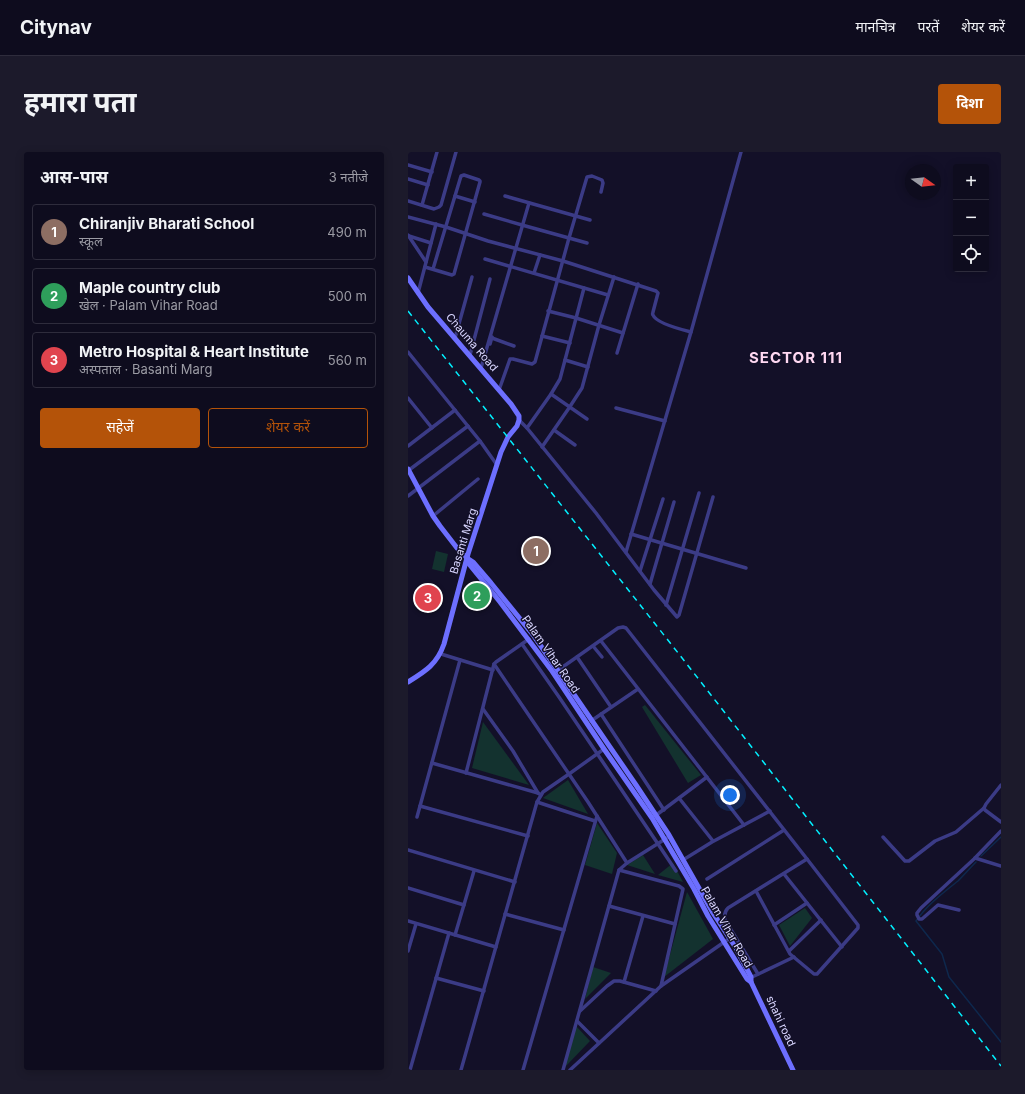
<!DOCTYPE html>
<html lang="hi">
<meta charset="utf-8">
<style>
body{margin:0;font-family:Inter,"Noto Sans Devanagari",sans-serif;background:#1c1a2b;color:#f1f3f6}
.controls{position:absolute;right:12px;top:12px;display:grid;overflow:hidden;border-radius:4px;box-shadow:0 2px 10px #0003}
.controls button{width:36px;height:36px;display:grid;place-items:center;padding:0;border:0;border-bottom:1px solid #2e2c3c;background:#0e0c1e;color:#f1f3f6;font:20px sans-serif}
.compass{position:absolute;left:497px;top:12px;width:36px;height:36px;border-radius:50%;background:#0e0c1e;box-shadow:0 2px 10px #0003;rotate:105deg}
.you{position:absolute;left:322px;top:643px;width:14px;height:14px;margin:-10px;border:3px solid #fff;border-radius:50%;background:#1a73e8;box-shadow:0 0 0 6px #1a73e833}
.badge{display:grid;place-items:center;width:26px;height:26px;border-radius:50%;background:#b45309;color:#fff;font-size:13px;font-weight:700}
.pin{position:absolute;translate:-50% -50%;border:2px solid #fff;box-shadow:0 1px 4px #0006}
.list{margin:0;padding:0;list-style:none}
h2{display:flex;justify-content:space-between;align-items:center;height:52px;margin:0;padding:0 16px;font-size:17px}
h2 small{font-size:13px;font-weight:400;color:#9b9ba4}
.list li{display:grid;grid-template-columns:26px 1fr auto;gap:12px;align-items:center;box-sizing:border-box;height:56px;margin:0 8px 8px;padding:0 8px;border:1px solid #2e2c3c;border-radius:4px}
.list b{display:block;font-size:15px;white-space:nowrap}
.list p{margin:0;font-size:13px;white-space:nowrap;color:#9b9ba4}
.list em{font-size:13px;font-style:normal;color:#9b9ba4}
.actions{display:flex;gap:8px;padding:12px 16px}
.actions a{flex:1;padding:9px 0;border:1px solid #b45309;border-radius:4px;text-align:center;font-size:14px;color:#b45309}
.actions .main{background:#b45309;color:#fff}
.icon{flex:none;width:22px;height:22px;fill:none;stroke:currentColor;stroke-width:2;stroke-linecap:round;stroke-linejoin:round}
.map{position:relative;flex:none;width:593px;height:918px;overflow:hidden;border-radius:4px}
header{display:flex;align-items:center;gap:24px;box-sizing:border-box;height:56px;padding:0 20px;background:#0e0c1e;border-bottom:1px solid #2e2c3c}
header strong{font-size:19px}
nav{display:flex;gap:22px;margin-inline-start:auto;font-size:14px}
.intro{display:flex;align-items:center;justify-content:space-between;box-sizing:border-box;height:96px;padding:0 24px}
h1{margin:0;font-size:28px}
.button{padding:10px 18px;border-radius:4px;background:#b45309;color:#fff;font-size:14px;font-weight:700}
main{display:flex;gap:24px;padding:0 24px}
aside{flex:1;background:#0e0c1e;border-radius:4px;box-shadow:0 2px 10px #0003}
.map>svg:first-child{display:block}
.green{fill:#13322f}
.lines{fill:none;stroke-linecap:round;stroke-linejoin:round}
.stream{stroke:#0e284d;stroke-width:1.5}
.street{stroke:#3b3b86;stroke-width:3.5}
.secondary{stroke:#6d6fff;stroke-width:5}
.rail{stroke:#02f0ff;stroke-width:1.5;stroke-dasharray:6 5;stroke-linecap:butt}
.labels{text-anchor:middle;stroke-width:3;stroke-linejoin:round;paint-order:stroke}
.street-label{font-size:11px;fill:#d9d6ff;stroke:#131028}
.district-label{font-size:15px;font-weight:bold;letter-spacing:1px;fill:#ffd8f2;stroke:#131028}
</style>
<header>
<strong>Citynav</strong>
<nav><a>मानचित्र</a><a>परतें</a><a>शेयर करें</a></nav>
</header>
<div class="intro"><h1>हमारा पता</h1><a class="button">दिशा</a></div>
<main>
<aside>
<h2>आस-पास<small>3 नतीजे</small></h2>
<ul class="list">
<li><span class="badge" style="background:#8d6e63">1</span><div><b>Chiranjiv Bharati School</b><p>स्कूल</p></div><em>490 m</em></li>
<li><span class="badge" style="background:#2e9e5b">2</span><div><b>Maple country club</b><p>खेल · Palam Vihar Road</p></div><em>500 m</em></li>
<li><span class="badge" style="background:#e0444e">3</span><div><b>Metro Hospital &amp; Heart Institute</b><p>अस्पताल · Basanti Marg</p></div><em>560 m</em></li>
</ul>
<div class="actions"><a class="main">सहेजें</a><a>शेयर करें</a></div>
</aside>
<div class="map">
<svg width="593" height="918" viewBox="0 0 593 918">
<rect width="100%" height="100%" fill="#131028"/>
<!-- green -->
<g class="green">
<polygon points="28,399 40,402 36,420 24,417"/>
<polygon points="237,553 293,623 280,631 234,555"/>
<polygon points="75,570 121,633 64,616"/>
<polygon points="160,628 180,662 135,646"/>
<polygon points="189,671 209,701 204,722 177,713"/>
<polygon points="235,703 247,722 219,713"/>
<polygon points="265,711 275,730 250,723"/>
<polygon points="279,740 305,787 256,825"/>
<polygon points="397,756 404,766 382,794 371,773"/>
<polygon points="185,815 203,821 177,847"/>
<polygon points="168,874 182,889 157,915"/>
</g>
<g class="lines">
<!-- stream -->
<g class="stream">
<polyline points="573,704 593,685"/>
<path d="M568 710C562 716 556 723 550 729 535 741 519 753 508 769L534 802 541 825 593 890"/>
</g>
<!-- street -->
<g class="street">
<polyline points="0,13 24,20"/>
<polyline points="0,27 20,33"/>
<polyline points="47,44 67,50"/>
<polyline points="97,44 182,68"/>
<polyline points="0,49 26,57 31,55 33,53 48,0"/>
<polyline points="14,53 29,0"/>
<polyline points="76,62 114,73 179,91"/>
<path d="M0 65 38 75 80 89 155 109 248 139 250 141 245 160C245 161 244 162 245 163 248 171 275 178 283 180"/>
<polyline points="0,83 18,110"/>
<polyline points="1,84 23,91"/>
<polyline points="77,107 200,143"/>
<polyline points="17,115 44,123 46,122 72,30 72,29 71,28 56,23 53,24 25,117"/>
<polyline points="126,121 132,103"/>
<polyline points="10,141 28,72"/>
<polyline points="140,159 168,166 215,181"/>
<polyline points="134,184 162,191"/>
<polyline points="47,186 64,125"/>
<polyline points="84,186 106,194"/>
<polyline points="82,192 84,185"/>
<polyline points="0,200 72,289 89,313"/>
<polyline points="209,201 230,132"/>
<polyline points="62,203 82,127"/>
<polyline points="157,208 180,215"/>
<polyline points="73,216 121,51"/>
<polyline points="91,238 102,207 105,207 124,212 127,210 161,86 179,25 184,24 194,28 195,31 193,40"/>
<polyline points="143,242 179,267"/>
<polyline points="0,246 24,276"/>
<polyline points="208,256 257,269"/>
<polyline points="111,268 119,276 188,361 246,438 269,465 271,463 305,345"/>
<polyline points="119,276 143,242 152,227 176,136"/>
<polyline points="146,278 167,293"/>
<polyline points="0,294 47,258"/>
<polyline points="134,295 161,256 174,236 191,173 206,125"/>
<polyline points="1,318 60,274"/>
<polyline points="0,344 72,289"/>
<polyline points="25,364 70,327"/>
<polyline points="223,382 338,416"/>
<polyline points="218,400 283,180 333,0"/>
<polyline points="232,419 255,347"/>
<polyline points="242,432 266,350"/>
<polyline points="258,453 291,341"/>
<polyline points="193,489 336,673"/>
<polyline points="114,492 151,545 248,689 268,719"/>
<polyline points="185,494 194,505"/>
<polyline points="33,502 85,518"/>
<polyline points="169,505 203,555"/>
<polyline points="86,512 180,650 219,711"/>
<polyline points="149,519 210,476 215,475 218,476 399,707 450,773 450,776 409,822 406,822 382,802 348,739"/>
<polyline points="75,557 105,599 130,641"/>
<polyline points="193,562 256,658"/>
<polyline points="183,569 230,537"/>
<polyline points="24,611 130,641 133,643"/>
<polyline points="58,621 86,512 88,510 121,487"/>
<polyline points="271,646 305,689"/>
<polyline points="129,650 187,669"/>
<polyline points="12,654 120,684"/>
<polyline points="576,656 577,658 593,670"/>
<polyline points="247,664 299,625"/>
<polyline points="9,665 52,508"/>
<polyline points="475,685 497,709 501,709 527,689 548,680 576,656 578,652 593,633"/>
<polyline points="0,698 107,730"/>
<polyline points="567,706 593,714"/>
<polyline points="275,708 304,690 362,659"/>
<polyline points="211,718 271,734 275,737 253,834"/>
<polyline points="376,722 434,795"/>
<polyline points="299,727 376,678"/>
<polyline points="0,736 56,753"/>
<polyline points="201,754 267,772"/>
<polyline points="551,758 530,753 514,767 511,767 509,763 509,761 513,756 566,707 593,679"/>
<polyline points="97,762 156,778"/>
<polyline points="0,769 88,795"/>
<polyline points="366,773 399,751"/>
<polyline points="47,783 66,719"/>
<polyline points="0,799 8,772"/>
<polyline points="381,799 413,768"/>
<path d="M350 822 317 768C316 763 317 759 320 756L399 707"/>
<polyline points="28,826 76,839"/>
<polyline points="342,826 386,805"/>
<polyline points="216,830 235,764"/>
<polyline points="172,859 199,834 206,829 212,829 248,839"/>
<polyline points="169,869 191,891"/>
<polyline points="2,918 41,781"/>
<polyline points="53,918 129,650 135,640 161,622 196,597"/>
<polyline points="115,918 189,664"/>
<polyline points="155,918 211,718 219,711 262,684"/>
<polyline points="162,918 253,834 322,786"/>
</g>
<!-- secondary -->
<g class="secondary">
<path d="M0 126 20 155 103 252 111 264V268L109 274 100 285 93 300 60 402 36 492C29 512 18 519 0 530"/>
<polyline points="0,317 25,364 32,374 49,396 59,406 65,410 83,431 126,484 228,633 261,683 305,761 328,796 343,825 343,830 385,918"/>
<polyline points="59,406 61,412 92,450 144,519 196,597 244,666 286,737 300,764 339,827 343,830"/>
</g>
<!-- rail -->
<polyline class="rail" points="0,159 278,511 593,914"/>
</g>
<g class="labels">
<!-- street labels -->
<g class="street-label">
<text transform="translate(64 190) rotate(49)" y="4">Chauma Road</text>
<text transform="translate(55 389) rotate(-73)" y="4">Basanti Marg</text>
<text transform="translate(143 502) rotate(55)" y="4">Palam Vihar Road</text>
<text transform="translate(319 775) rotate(60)" y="4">Palam Vihar Road</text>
<text transform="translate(373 869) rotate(65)" y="4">shahi road</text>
</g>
<!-- district labels -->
<g class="district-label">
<text x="388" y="211">SECTOR 111</text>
</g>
</g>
</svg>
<div class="controls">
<button>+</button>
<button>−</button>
<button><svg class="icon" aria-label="locate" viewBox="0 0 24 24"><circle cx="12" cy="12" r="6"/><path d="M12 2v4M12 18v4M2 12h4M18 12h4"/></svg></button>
</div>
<svg class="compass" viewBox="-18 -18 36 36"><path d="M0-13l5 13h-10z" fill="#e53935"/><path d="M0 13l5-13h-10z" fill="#9b9ba4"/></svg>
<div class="you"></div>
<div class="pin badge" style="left:128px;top:399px;background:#8d6e63">1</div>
<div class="pin badge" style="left:69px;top:444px;background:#2e9e5b">2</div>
<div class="pin badge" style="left:20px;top:446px;background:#e0444e">3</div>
</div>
</main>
